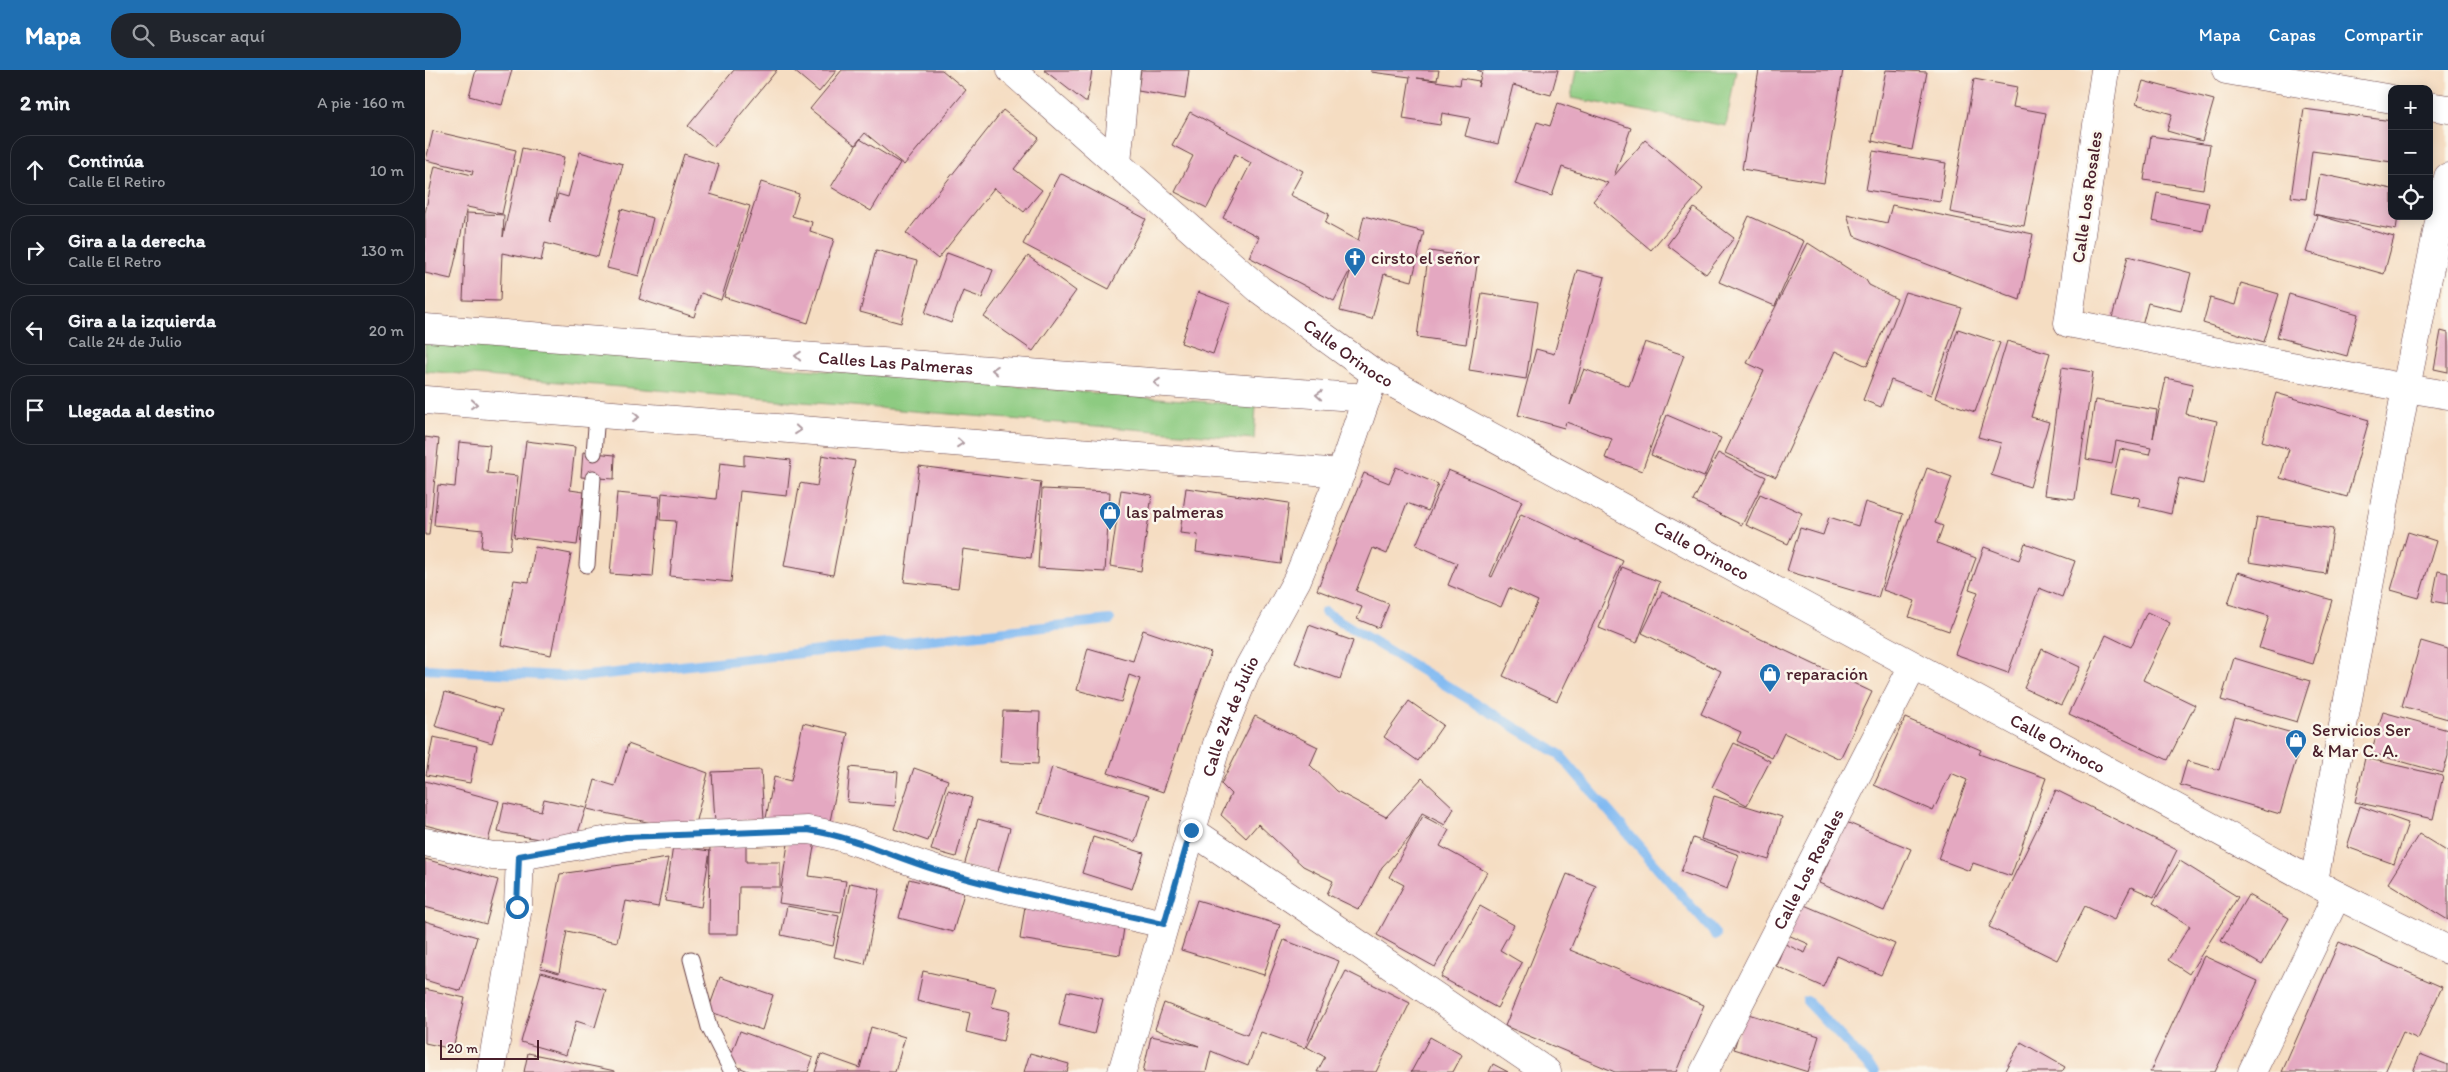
<!DOCTYPE html>
<html lang="es">
<meta charset="utf-8">
<style>
body{margin:0;font-family:Itim,sans-serif;background:#20242c;color:#f1f3f6}
.controls{position:absolute;right:15px;top:15px;display:grid;overflow:hidden;border-radius:10px;box-shadow:0 2px 12px #0003}
.controls button{width:45px;height:45px;display:grid;place-items:center;padding:0;border:0;border-bottom:1px solid #363941;background:#171b24;color:#f1f3f6;font:25px sans-serif}
.scale{position:absolute;left:15px;bottom:12px;width:99px;box-sizing:border-box;padding-left:5px;border:2px solid #4a1f2b;border-top:0;font-size:14px;line-height:18px;white-space:nowrap;color:#4a1f2b;-webkit-text-stroke:4px #fbf7ec;paint-order:stroke}
.stop{position:absolute;width:15px;height:15px;margin:-11px;border:4px solid #1f6fb2;border-radius:50%;background:#fff}
.stop.end{background:#1f6fb2;border-color:#fff;box-shadow:0 1px 5px #0008}
.list{margin:0;padding:0;list-style:none}
h2{display:flex;justify-content:space-between;align-items:center;height:65px;margin:0;padding:0 20px;font-size:21px}
h2 small{font-size:16px;font-weight:400;color:#9ea1a6}
.list li{display:grid;grid-template-columns:32px 1fr auto;gap:15px;align-items:center;box-sizing:border-box;height:70px;margin:0 10px 10px;padding:0 10px;border:1px solid #363941;border-radius:20px}
.list b{display:block;font-size:19px;white-space:nowrap}
.list p{margin:0;font-size:16px;white-space:nowrap;color:#9ea1a6}
.list em{font-size:16px;font-style:normal;color:#9ea1a6}
.icon{flex:none;width:28px;height:28px;fill:none;stroke:currentColor;stroke-width:2;stroke-linecap:round;stroke-linejoin:round}
.map{position:relative;flex:none;width:2023px;height:1002px;overflow:hidden}
header{display:flex;align-items:center;gap:30px;box-sizing:border-box;height:70px;padding:0 25px;background:#1f6fb2;color:#fff}
header strong{font-size:24px}
nav{display:flex;gap:28px;margin-inline-start:auto;font-size:18px}
.search{width:350px;height:45px;background:#20242c;display:flex;align-items:center;gap:12px;box-sizing:border-box;padding:0 18px;border-radius:20px;color:#9ea1a6;font-size:19px}
main{display:flex}
aside{flex:1;background:#171b24}
.map>svg:first-child{display:block}
.green{fill:#8dcb81;stroke:#6c7556}
.lines{fill:none;stroke-linecap:round;stroke-linejoin:round}
.stream{stroke:#81baf2;stroke-width:10}
.building{fill:#e4a8c1}
.service-casing{stroke:#643c42;stroke-width:17}
.minor-casing{stroke:#643c42;stroke-width:29}
.service{stroke:#fff;stroke-width:15}
.minor{stroke:#fff;stroke-width:28}
.oneway{stroke:#ae9aa0}
.route{stroke:#1f6fb2;stroke-width:6}
.labels{text-anchor:middle;stroke-width:5;stroke-linejoin:round;paint-order:stroke}
.street-label{font-size:18px;fill:#4a1f2b;stroke:#fbf7ec}
.poi-label{font-size:18px;fill:#4a1f2b;stroke:#fbf7ec;text-anchor:start}
</style>
<header>
<strong>Mapa</strong>
<div class="search"><svg class="icon" aria-label="search" viewBox="0 0 24 24"><circle cx="10" cy="10" r="6"/><path d="M15 15l6 6"/></svg>Buscar aquí</div>
<nav><a>Mapa</a><a>Capas</a><a>Compartir</a></nav>
</header>
<main>
<aside>
<h2>2 min<small>A pie · 160 m</small></h2>
<ul class="list">
<li><svg class="icon" aria-label="ahead" viewBox="0 0 24 24"><path d="M12 20V5M6 11l6-6 6 6"/></svg><div><b>Continúa</b><p>Calle El Retiro</p></div><em>10 m</em></li>
<li><svg class="icon" aria-label="right" viewBox="0 0 24 24"><path d="M7 20v-9h11M14 6l5 5-5 5"/></svg><div><b>Gira a la derecha</b><p>Calle El Retro</p></div><em>130 m</em></li>
<li><svg class="icon" aria-label="left" viewBox="0 0 24 24"><path d="M17 20v-9H6M10 6l-5 5 5 5"/></svg><div><b>Gira a la izquierda</b><p>Calle 24 de Julio</p></div><em>20 m</em></li>
<li><svg class="icon" aria-label="arrive" viewBox="0 0 24 24"><path d="M6 21V4h12l-3 4 3 4H6"/></svg><div><b>Llegada al destino</b></div></li>
</ul>
</aside>
<div class="map">
<svg width="2023" height="1002" viewBox="0 0 2023 1002">
<rect width="100%" height="100%" fill="#fbf7ec"/>
<filter id="ink" filterUnits="userSpaceOnUse"><feTurbulence type="fractalNoise" baseFrequency=".02" numOctaves="2"/><feDisplacementMap in="SourceGraphic" scale="10" xChannelSelector="R" yChannelSelector="G"/><feConvolveMatrix kernelMatrix="1 2 1 2 8 2 1 2 1" color-interpolation-filters="sRGB"/></filter>
<filter id="wash" filterUnits="userSpaceOnUse"><feTurbulence type="fractalNoise" baseFrequency=".0096" numOctaves="4" result="noise"/><feDisplacementMap in="SourceGraphic" scale="20" xChannelSelector="R" yChannelSelector="G"/><feGaussianBlur stdDeviation="1.12" result="paint"/><feColorMatrix in="noise" values="0 0 0 0 0 0 0 0 0 0 0 0 0 0 0 0 0 1.4 0 .05"/><feComposite in="paint" operator="in"/></filter>
<g filter="url(#wash)">
<rect width="100%" height="100%" fill="#f5ddc2"/>
<!-- green -->
<g class="green">
<polygon points="1151,0 1311,0 1301,56 1146,28"/>
<polygon points="0,268 831,336 829,369 0,301"/>
</g>
<g class="lines">
<!-- stream -->
<g class="stream">
<polyline points="900,542 1134,684 1291,865"/>
<polyline points="0,599 153,607 685,550"/>
<polyline points="1382,931 1449,1002"/>
</g>
</g>
<g id="blocks">
<!-- building -->
<g class="building">
<polygon points="51,0 87,0 77,35 44,26"/>
<polygon points="309,0 352,0 289,77 263,56"/>
<polygon points="368,0 412,0 394,22"/>
<polygon points="417,0 517,0 541,20 479,95 440,63 430,75 385,39"/>
<polygon points="619,0 667,0 662,32 660,32"/>
<polygon points="716,0 764,0 760,29 713,21"/>
<polygon points="946,0 1014,0 1012,10 992,8 1035,15 1036,8 1054,11 1053,17 1057,2 1052,0 1133,0 1126,25 1088,15 1073,74 1040,66 1045,48 1017,43 1015,55 978,49 985,7 946,2"/>
<polygon points="1334,0 1418,0 1399,113 1317,99"/>
<polygon points="1461,0 1502,2 1487,80 1447,71"/>
<polygon points="1549,9 1592,17 1588,37 1621,43 1599,156 1525,142"/>
<polygon points="1718,11 1789,30 1777,71 1742,61 1747,44 1711,34"/>
<polygon points="1133,33 1206,58 1189,106 1220,70 1278,119 1226,180 1168,131 1183,113 1137,97 1127,126 1090,114 1112,52 1125,56"/>
<polygon points="1879,39 1967,51 1967,92 1887,81 1881,129 1866,127"/>
<polygon points="578,40 614,68 589,99 617,120 599,142 569,118 513,189 481,163"/>
<polygon points="765,42 878,101 865,125 904,144 900,153 933,171 939,146 999,162 987,211 959,204 947,249 915,241 926,198 909,231 824,187 834,167 798,148 826,93 810,84 782,138 750,122 768,86 747,75"/>
<polygon points="8,61 91,80 77,144 42,137 26,209 0,203 0,143 10,96 47,105 48,101 1,90"/>
<polygon points="1726,66 1785,75 1778,119 1719,110"/>
<polygon points="435,69 475,93 446,141 406,117"/>
<polygon points="97,78 139,87 125,152 133,124 143,127 155,82 198,94 173,187 120,173 116,191 77,183 75,231 38,230 42,143 79,145 78,167"/>
<polygon points="1448,81 1521,93 1515,132 1441,120"/>
<polygon points="259,84 294,95 285,124 325,136 296,230 276,223 269,247 214,229"/>
<polygon points="635,103 721,149 684,219 598,174"/>
<polygon points="1895,104 1967,119 1967,146 1973,146 1971,160 1888,144"/>
<polygon points="336,112 374,124 367,146 387,152 385,161 409,169 383,253 299,227"/>
<polygon points="1732,123 1784,133 1778,161 1727,151"/>
<polygon points="1467,135 1608,164 1595,230 1429,166 1422,144 1462,153"/>
<polygon points="1269,138 1309,168 1281,204 1242,175"/>
<polygon points="196,139 228,148 214,206 182,198"/>
<polygon points="1892,145 1969,167 1959,204 1881,182"/>
<polygon points="1324,146 1379,171 1350,236 1294,212"/>
<polygon points="1383,173 1441,210 1444,215 1472,229 1442,296 1410,281 1351,407 1300,383 1339,301 1322,293"/>
<polygon points="451,180 492,191 476,253 435,242"/>
<polygon points="1004,181 1053,188 1041,274 992,267"/>
<polygon points="522,183 568,200 557,228 538,221 526,253 500,243"/>
<polygon points="603,186 651,221 608,281 559,247"/>
<polygon points="1703,186 1766,203 1756,241 1723,233 1717,256 1687,248"/>
<polygon points="1152,200 1180,207 1145,335 1159,299 1204,316 1220,272 1259,285 1217,401 1180,388 1187,369 1141,352 1139,358 1093,345 1111,279 1129,284"/>
<polygon points="1816,213 1854,224 1839,272 1778,253 1785,228 1810,235"/>
<polygon points="773,222 805,234 788,284 756,273"/>
<polygon points="1480,222 1537,238 1506,325 1466,310 1456,337 1438,330"/>
<polygon points="1057,223 1113,232 1101,309 1044,300"/>
<polygon points="1864,224 1933,244 1922,286 1852,267"/>
<polygon points="1533,259 1575,273 1550,342 1510,328"/>
<polygon points="2016,261 2023,263 2023,302 2009,299"/>
<polygon points="1582,271 1625,283 1606,347 1624,352 1605,417 1566,405 1576,373 1553,367"/>
<polygon points="1637,297 1668,302 1650,429 1619,425"/>
<polygon points="1741,308 1768,314 1761,344 1792,351 1778,414 1754,408 1746,444 1713,436 1715,428 1685,422 1695,379 1724,385 1726,378 1691,371 1687,394 1661,389 1670,330 1732,340 1728,368"/>
<polygon points="1851,323 1944,350 1922,427 1855,408 1864,379 1837,371"/>
<polygon points="1242,345 1296,368 1279,407 1226,385"/>
<polygon points="0,367 14,369 4,465 0,465"/>
<polygon points="101,371 150,377 145,420 159,422 152,475 89,467"/>
<polygon points="34,372 65,375 62,403 93,406 85,480 56,478 58,460 9,455 13,415 30,417"/>
<polygon points="158,382 190,385 189,409 156,407"/>
<polygon points="1293,383 1341,407 1317,455 1268,431"/>
<polygon points="319,385 366,390 362,426 315,421 306,512 245,506 251,451 235,450 237,423 291,429 295,393 319,396"/>
<polygon points="397,385 430,391 408,505 359,496 375,413 392,416"/>
<polygon points="494,396 616,412 606,488 538,479 533,518 479,512"/>
<polygon points="971,397 1013,414 1003,441 982,433 962,484 948,478 931,521 964,534 954,558 932,549 937,537 892,520 939,403 964,413"/>
<polygon points="1502,398 1527,407 1510,453 1518,456 1512,473 1551,488 1524,561 1484,547 1490,531 1458,520"/>
<polygon points="1023,400 1097,431 1065,506 1067,507 1096,444 1198,491 1132,631 1078,606 1113,531 1084,518 1076,537 1023,515 1032,493 991,475"/>
<polygon points="761,418 864,433 856,494 771,482 773,465 755,463"/>
<polygon points="617,419 685,422 680,502 613,498"/>
<polygon points="696,420 727,425 716,501 685,496"/>
<polygon points="192,423 235,427 228,507 185,504"/>
<polygon points="1335,424 1377,443 1363,474 1321,455"/>
<polygon points="1440,432 1478,444 1453,528 1362,501 1375,458 1398,465 1404,447 1433,456"/>
<polygon points="1832,447 1908,459 1901,504 1824,492"/>
<polygon points="1983,462 2011,471 1994,528 1966,520"/>
<polygon points="1600,473 1650,491 1637,527 1614,518 1583,603 1530,584 1553,522 1544,519 1559,477 1594,490"/>
<polygon points="110,477 146,484 126,585 76,575 89,510 104,512"/>
<polygon points="1197,497 1235,512 1212,573 1174,558"/>
<polygon points="2013,501 2023,503 2023,534 2007,531"/>
<polygon points="1813,502 1907,530 1888,594 1834,578 1844,546 1803,534"/>
<polygon points="1237,522 1447,622 1415,689 1359,663 1347,688 1312,671 1316,662 1276,644 1296,601 1217,563"/>
<polygon points="1722,542 1745,553 1718,610 1770,635 1743,690 1644,644 1681,565 1706,577"/>
<polygon points="884,555 928,571 915,609 870,593"/>
<polygon points="718,560 786,583 738,722 683,703 715,609 704,605 696,632 652,620 663,578 708,591"/>
<polygon points="1996,571 2023,579 2023,649 1977,636"/>
<polygon points="1617,579 1655,597 1636,635 1599,618"/>
<polygon points="1809,588 1885,611 1872,652 1796,630"/>
<polygon points="20,622 77,640 67,673 10,656"/>
<polygon points="984,631 1018,655 993,691 959,667"/>
<polygon points="578,641 615,642 613,694 575,692"/>
<polygon points="1958,642 2023,660 2023,686 2018,703 1946,683"/>
<polygon points="830,646 893,677 885,695 912,721 961,747 997,708 1029,738 1020,755 997,743 985,767 957,797 938,834 933,839 902,824 908,811 878,796 833,754 821,768 796,745 806,724 796,714"/>
<polygon points="1810,647 1878,666 1855,744 1755,715 1762,691 1794,700"/>
<polygon points="1480,648 1556,680 1554,684 1621,708 1586,806 1548,793 1545,801 1513,789 1542,710 1526,703 1508,741 1449,715"/>
<polygon points="378,653 423,663 403,761 341,748 349,707 366,711"/>
<polygon points="8,667 52,676 45,713 1,705"/>
<polygon points="1309,673 1345,691 1322,735 1287,717"/>
<polygon points="203,674 283,703 268,762 162,739 170,710 190,716"/>
<polygon points="1940,688 2018,706 2008,749 1930,732"/>
<polygon points="425,697 473,702 470,736 422,732"/>
<polygon points="627,697 725,725 710,772 613,743"/>
<polygon points="489,698 523,710 503,771 469,759"/>
<polygon points="336,700 339,749 290,752 287,702"/>
<polygon points="0,711 74,731 63,771 0,755"/>
<polygon points="523,720 547,728 531,787 506,780"/>
<polygon points="1631,720 1752,780 1729,827 1706,817 1689,850 1660,836 1632,890 1564,857"/>
<polygon points="1289,726 1357,747 1344,790 1276,769"/>
<polygon points="119,729 161,738 149,775 73,762 79,733 116,741"/>
<polygon points="1935,736 1983,753 1969,794 1922,777"/>
<polygon points="998,746 1024,760 1015,776 1062,802 1010,897 952,865 979,815 964,807"/>
<polygon points="553,749 585,758 572,805 539,796"/>
<polygon points="1421,752 1486,779 1459,841 1394,813"/>
<polygon points="1994,764 2023,782 2023,850 1963,813"/>
<polygon points="285,765 321,766 321,792 355,792 355,817 314,817 313,864 284,864"/>
<polygon points="364,767 390,771 384,806 421,811 416,842 354,833"/>
<polygon points="668,767 719,783 707,819 657,803"/>
<polygon points="1268,768 1314,785 1302,819 1256,802"/>
<polygon points="248,776 285,781 276,837 240,831"/>
<polygon points="243,788 233,837 201,831 192,872 142,861 134,903 116,898 135,804"/>
<polygon points="0,789 73,810 61,854 0,837"/>
<polygon points="1755,791 1813,827 1764,904 1743,890 1765,856 1728,833"/>
<polygon points="1142,804 1171,816 1145,880 1279,935 1251,1002 1190,1002 1080,956"/>
<polygon points="484,809 539,823 528,862 474,848"/>
<polygon points="425,813 455,819 440,894 409,887"/>
<polygon points="1823,825 1864,848 1837,895 1796,871"/>
<polygon points="772,830 855,855 839,905 756,880"/>
<polygon points="1377,834 1470,874 1456,905 1412,886 1398,917 1351,896 1360,874 1380,883 1384,874 1363,865"/>
<polygon points="362,836 414,846 408,876 356,865"/>
<polygon points="600,836 700,851 695,885 595,869"/>
<polygon points="1055,836 1089,855 1075,880 1097,893 1072,938 1016,907"/>
<polygon points="0,851 52,867 36,921 0,910"/>
<polygon points="859,870 914,891 880,978 836,962 823,996 786,981 781,1002 718,1002 726,966 774,976 730,959 739,933 822,965"/>
<polygon points="1914,872 2017,917 1993,969 1978,962 1960,1002 1857,1002"/>
<polygon points="1779,886 1833,911 1790,1002 1725,1002"/>
<polygon points="498,901 571,917 566,937 585,941 578,971 541,962 545,943 492,931"/>
<polygon points="921,901 985,933 951,1002 892,1002 900,987 882,977"/>
<polygon points="116,902 181,920 170,957 151,951 141,985 96,972"/>
<polygon points="295,907 348,925 337,960 283,941"/>
<polygon points="0,919 40,928 28,979 0,973"/>
<polygon points="642,921 678,929 669,964 634,955"/>
<polygon points="1320,943 1394,966 1383,1002 1309,979"/>
<polygon points="446,957 480,967 470,1002 390,1002 396,984 435,998"/>
<polygon points="315,961 388,988 383,1002 326,1002 303,993"/>
<polygon points="1005,967 1037,985 1028,1002 986,1002"/>
<polygon points="1596,972 1640,997 1637,1002 1579,1002"/>
<polygon points="103,983 190,1001 190,1002 99,1002"/>
<polygon points="605,983 644,994 642,1002 599,1002"/>
<polygon points="1995,984 2023,995 2023,1002 1988,1002"/>
<polygon points="1068,994 1083,1002 1064,1002"/>
</g>
</g>
</g>
<g filter="url(#ink)">
<use href="#blocks" fill-opacity="0" stroke="#643c42" stroke-width="1"/>
<g class="lines">
<!-- service casing -->
<g class="service-casing">
<g id="service">
<polyline points="169,383 172,344"/>
<polyline points="162,495 168,408"/>
<polyline points="266,889 284,957 307,1002"/>
</g>
</g>
<!-- minor casing -->
<g class="minor-casing">
<g id="minor">
<path id="s1" d="M586 0 835 220 949 303 1912 825 2023 880"/>
<polyline points="1680,0 1643,253 1981,318 1889,811"/>
<polyline points="1801,0 1967,29"/>
<polyline points="2004,36 2023,39"/>
<polyline points="692,93 701,0"/>
<polyline points="2023,107 1981,318 2023,325"/>
<path id="s2" d="M0 258 942 328"/>
<polyline points="0,330 916,403"/>
<polyline points="766,760 1122,1002"/>
<path d="M0 772 68 786H95L201 767 383 760C431 767 474 790 521 803 592 824 666 837 739 854"/>
<polyline points="66,1002 93,837 95,786"/>
<path id="s3" d="M697 1002 792 674 820 604 872 510 916 403 947 312"/>
<path id="s4" d="M1279 1002 1488 596"/>
<polyline points="1827,1002 1912,825"/>
</g>
</g>
<!-- service -->
<use href="#service" class="service"/>
<!-- minor -->
<use href="#minor" class="minor"/>
</g>
<!-- one-way arrows -->
<defs><path id="oneway-chevron" d="M-2-3.5L2.5 0L-2 3.5" fill="none" stroke-width="1.6" stroke-linecap="round" stroke-linejoin="round" transform="scale(1.25)"/></defs>
<g class="oneway">
<use href="#oneway-chevron" transform="translate(373 286) rotate(-176)"/>
<use href="#oneway-chevron" transform="translate(570 300) rotate(-176)"/>
<use href="#oneway-chevron" transform="translate(732 313) rotate(-176)"/>
<use href="#oneway-chevron" transform="translate(894 325) rotate(-176)"/>
<use href="#oneway-chevron" transform="translate(49 334) rotate(5)"/>
<use href="#oneway-chevron" transform="translate(211 347) rotate(5)"/>
<use href="#oneway-chevron" transform="translate(373 360) rotate(5)"/>
<use href="#oneway-chevron" transform="translate(535 373) rotate(5)"/>
</g>
</g>
<g class="lines" filter="url(#ink)">
<!-- route -->
<path class="route" d="M92 837 94 786 201 767 383 760C431 767 474 790 521 803 592 824 666 837 739 854L766 760"/>
</g>
<!-- icons -->
<defs>
<g id="church-pin" transform="scale(1.125)"><path d="M0 17L-7.5 6A9.5 9.5 0 1 1 7.5 6Z" fill="#1f6fb2" stroke="#fbf7ec"/><path d="M-1.2-6h2.4v3.5h3.3v2.4h-3.3V6h-2.4V-.1h-3.3v-2.4h3.3Z" fill="#fff"/></g>
<g id="shop-pin" transform="scale(1.125)"><path d="M0 17L-7.5 6A9.5 9.5 0 1 1 7.5 6Z" fill="#1f6fb2" stroke="#fbf7ec"/><path d="M-5-2.5h2.3a2.7 3.5 0 0 1 5.4 0H5L5.5 6h-11ZM-1.5-2.5h3a1.5 2.3 0 0 0-3 0Z" fill="#fff"/></g>
</defs>
<g fill-rule="evenodd">
<use href="#church-pin" x="930" y="188"/>
<use href="#shop-pin" x="685" y="442"/>
<use href="#shop-pin" x="1345" y="604"/>
<use href="#shop-pin" x="1871" y="670"/>
</g>
<g class="labels">
<!-- street labels -->
<g class="street-label">
<text transform="translate(1662 127) rotate(-82)" y="6">Calle Los Rosales</text>
<text dy="6" stroke="none"><textPath href="#s1" startOffset="441">Calle Orinoco</textPath></text>
<text dy="6" stroke="none"><textPath href="#s2" startOffset="472">Calles Las Palmeras</textPath></text>
<text dy="6" stroke="none"><textPath href="#s1" startOffset="846">Calle Orinoco</textPath></text>
<text dy="6" stroke="none"><textPath href="#s3" startOffset="372">Calle 24 de Julio</textPath></text>
<text dy="6" stroke="none"><textPath href="#s1" startOffset="1251">Calle Orinoco</textPath></text>
<text dy="6" stroke="none"><textPath href="#s4" startOffset="228">Calle Los Rosales</textPath></text>
</g>
<!-- poi labels -->
<g class="poi-label">
<text x="946" y="194">cirsto el señor</text>
<text x="701" y="448">las palmeras</text>
<text x="1361" y="610">reparación</text>
<text x="1887" y="666">Servicios Ser<tspan x="1887" dy="21">&amp; Mar C. A.</tspan></text>
</g>
</g>
</svg>
<div class="controls">
<button>+</button>
<button>−</button>
<button><svg class="icon" aria-label="locate" viewBox="0 0 24 24"><circle cx="12" cy="12" r="6"/><path d="M12 2v4M12 18v4M2 12h4M18 12h4"/></svg></button>
</div>
<div class="scale">20 m</div>
<div class="stop" style="left:92px;top:837px"></div>
<div class="stop end" style="left:766px;top:760px"></div>
</div>
</main>
